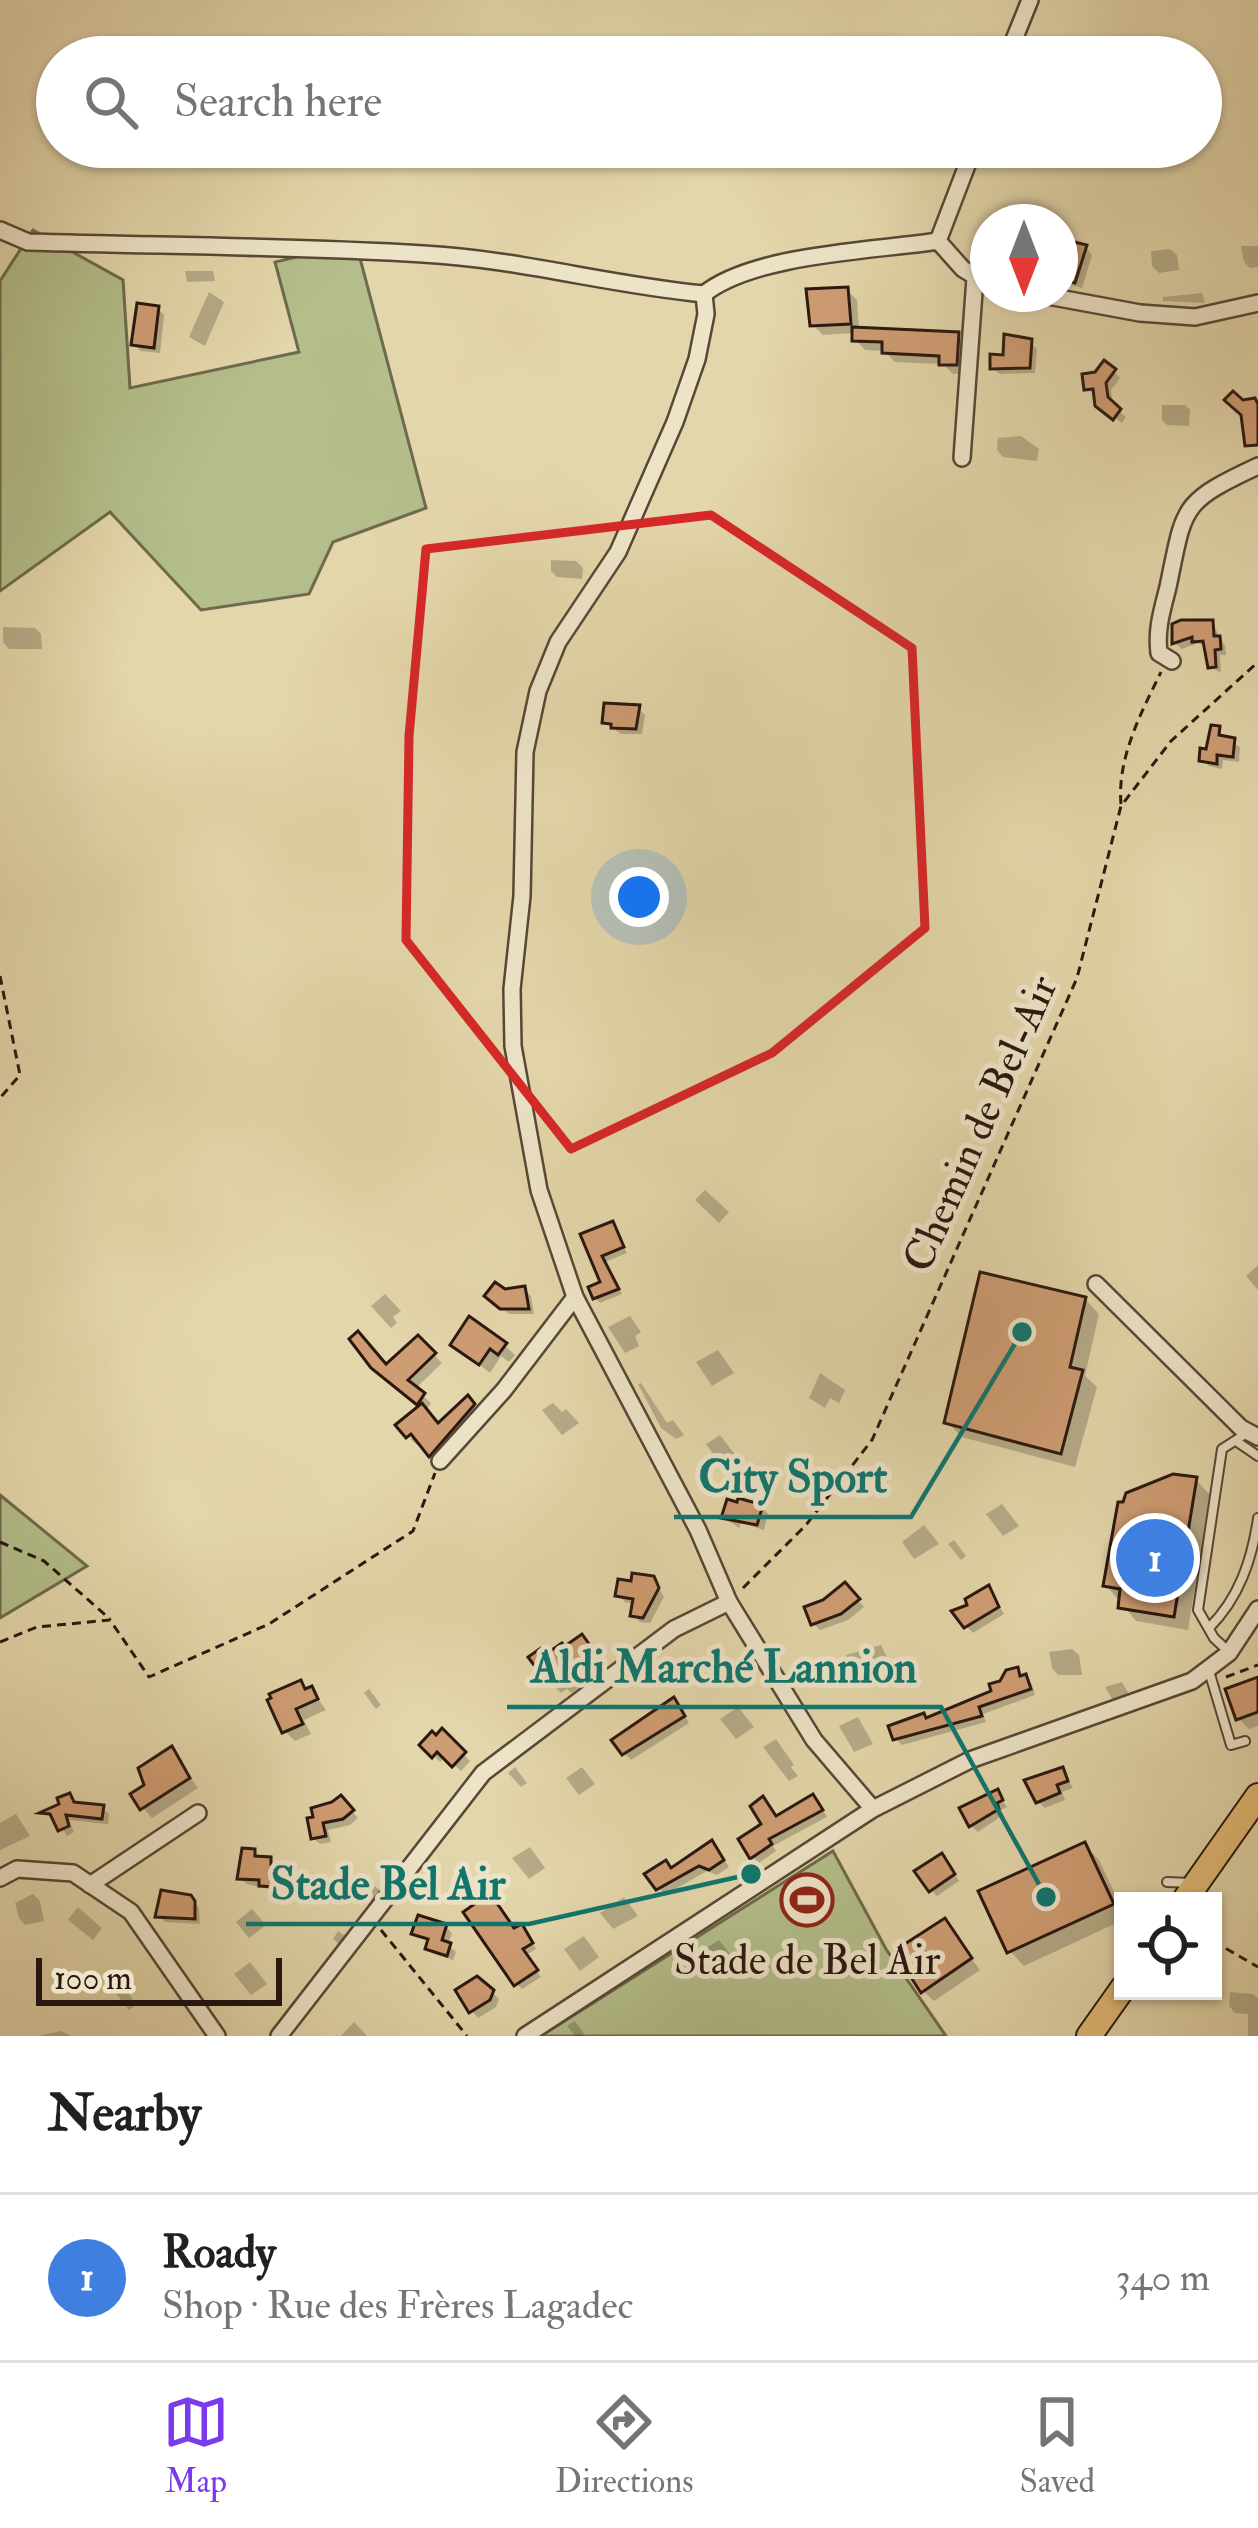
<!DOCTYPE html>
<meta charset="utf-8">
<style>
body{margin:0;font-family:"IM FELL Double Pica",serif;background:#f2f2f2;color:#202124}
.controls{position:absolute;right:36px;bottom:36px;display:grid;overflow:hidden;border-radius:0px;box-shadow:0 3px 9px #0004}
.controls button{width:108px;height:108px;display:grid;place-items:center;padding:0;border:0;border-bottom:3px solid #e0e0e0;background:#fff;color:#202124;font:60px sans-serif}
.compass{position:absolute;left:970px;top:204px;width:108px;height:108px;border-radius:50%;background:#fff;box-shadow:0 3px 9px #0004;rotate:180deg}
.scale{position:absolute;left:36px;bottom:30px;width:246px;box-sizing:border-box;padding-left:12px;border:6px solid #2a1710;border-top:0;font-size:33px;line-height:42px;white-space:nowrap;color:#2a1710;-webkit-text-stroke:9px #ede4c8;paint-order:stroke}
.you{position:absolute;left:639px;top:897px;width:42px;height:42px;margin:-30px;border:9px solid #fff;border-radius:50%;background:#1a73e8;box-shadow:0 0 0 18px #1a73e833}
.badge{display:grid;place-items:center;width:78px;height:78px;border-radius:50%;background:#7c3aed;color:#fff;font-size:39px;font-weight:700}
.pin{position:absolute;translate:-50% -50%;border:6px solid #fff;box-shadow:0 3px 12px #0006}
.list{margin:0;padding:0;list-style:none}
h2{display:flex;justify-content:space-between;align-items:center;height:156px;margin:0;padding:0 48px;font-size:51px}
h2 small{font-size:39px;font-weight:400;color:#757577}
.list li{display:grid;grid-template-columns:78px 1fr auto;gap:36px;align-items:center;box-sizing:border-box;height:168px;padding:0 48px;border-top:3px solid #e0e0e0}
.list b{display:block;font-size:45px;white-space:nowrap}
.list p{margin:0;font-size:39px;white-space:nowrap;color:#757577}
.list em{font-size:39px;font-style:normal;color:#757577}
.icon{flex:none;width:66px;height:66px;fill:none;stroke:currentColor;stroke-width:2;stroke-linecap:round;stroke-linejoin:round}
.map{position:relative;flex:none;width:1258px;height:2036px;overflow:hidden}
.search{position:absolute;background:#fff;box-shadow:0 3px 9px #0004;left:36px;right:36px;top:36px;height:132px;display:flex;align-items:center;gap:30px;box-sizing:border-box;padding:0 42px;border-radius:66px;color:#757577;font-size:45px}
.sheet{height:324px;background:#fff}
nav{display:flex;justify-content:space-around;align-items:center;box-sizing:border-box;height:168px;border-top:3px solid #e0e0e0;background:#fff;font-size:33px;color:#757577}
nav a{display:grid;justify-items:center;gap:6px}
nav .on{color:#7c3aed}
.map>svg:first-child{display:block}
.green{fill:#b3be8a;stroke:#6e6a4d;stroke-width:3}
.shadow{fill:#0003}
.building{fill:#cf9d73;stroke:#2a1710;stroke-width:3}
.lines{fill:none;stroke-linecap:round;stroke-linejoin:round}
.service-casing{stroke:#584736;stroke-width:12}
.minor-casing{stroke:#584736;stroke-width:20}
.primary-casing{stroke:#2a1710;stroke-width:28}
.path{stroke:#2a1710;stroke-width:3;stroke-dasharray:9 6;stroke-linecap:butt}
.service{stroke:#ede4c8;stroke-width:8}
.minor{stroke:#ede4c8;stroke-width:15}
.primary{stroke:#e2bb75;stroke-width:24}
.marked{fill:none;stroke:#d62828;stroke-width:9;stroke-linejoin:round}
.labels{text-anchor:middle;stroke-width:10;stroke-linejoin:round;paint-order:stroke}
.street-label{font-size:42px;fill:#2a1710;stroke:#ede4c8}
.poi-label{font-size:42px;fill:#2a1710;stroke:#ede4c8}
.leader{fill:none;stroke:#0f766e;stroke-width:4.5}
.callout-dot{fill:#0f766e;stroke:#ede4c8;stroke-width:4.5}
.callout-label{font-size:45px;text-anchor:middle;font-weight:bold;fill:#0f766e;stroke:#ede4c8;stroke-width:10;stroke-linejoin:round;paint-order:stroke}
</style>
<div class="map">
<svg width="1258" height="2036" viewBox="0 0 1258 2036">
<rect width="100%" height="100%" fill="#e3d6aa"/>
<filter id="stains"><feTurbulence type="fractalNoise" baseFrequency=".00167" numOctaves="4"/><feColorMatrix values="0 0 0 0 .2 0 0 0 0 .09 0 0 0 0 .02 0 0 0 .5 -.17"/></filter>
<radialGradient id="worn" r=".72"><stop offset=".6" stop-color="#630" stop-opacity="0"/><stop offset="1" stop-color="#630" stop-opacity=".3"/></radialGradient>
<!-- green -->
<g class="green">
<polygon points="33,230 123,280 130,388 299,352 275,262 356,243 426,508 333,542 309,594 201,610 110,512 0,591 0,281"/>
<polygon points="0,1495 87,1566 0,1618"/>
<polygon points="833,1851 886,1949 946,2036 541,2036"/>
</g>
<!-- shadow -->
<g class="shadow">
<polygon points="1241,246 1258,246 1258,267 1250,268 1244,262"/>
<polygon points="1086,248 1092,255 1082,288 1068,284 1062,278"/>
<polygon points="1170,249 1177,255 1179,270 1159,273 1152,266 1151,251"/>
<polygon points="185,271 213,271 215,281 187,282"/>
<polygon points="847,290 857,300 859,330 958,335 968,345 966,374 953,374 943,364 895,362 884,351 865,350 855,339 855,333 823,335 813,325"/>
<polygon points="209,292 224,302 205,346 189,337"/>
<polygon points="1202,293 1205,303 1163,301 1163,297"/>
<polygon points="158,309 164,315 160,353 141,351 134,344"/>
<polygon points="1030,342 1037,349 1035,373 999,374 993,368"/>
<polygon points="1114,371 1120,378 1111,390 1113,406 1126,417 1122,423 1098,405 1097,395 1087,389"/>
<polygon points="1162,405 1185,405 1190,410 1189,426 1167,425 1162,420"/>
<polygon points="1021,436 1039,449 1037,461 1003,457 997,450 998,438"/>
<polygon points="551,560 576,561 583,568 582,579 557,577 551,571"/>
<polygon points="1212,623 1225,646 1226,655 1220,655 1221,673 1211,667 1207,647 1198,643 1182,649 1175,643"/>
<polygon points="3,627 35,628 41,634 42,649 9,649 3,642"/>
<polygon points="638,708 645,715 642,734 621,734 605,722"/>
<polygon points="1218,729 1225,739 1240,747 1239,762 1223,760 1222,769 1209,766 1202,760"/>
<polygon points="705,1190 729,1212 719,1223 695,1200"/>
<polygon points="612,1224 627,1253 605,1262 622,1294 600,1303 595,1298 604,1284 584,1235"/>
<polygon points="1258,1265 1258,1290 1246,1276"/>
<polygon points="524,1289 531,1296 534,1314 509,1314 494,1302 504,1292"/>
<polygon points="385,1294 401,1311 393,1317 397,1323 391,1328 371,1306"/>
<polygon points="1085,1299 1099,1314 1085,1376 1097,1387 1075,1467 962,1437 947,1422"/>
<polygon points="630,1316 641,1332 635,1336 639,1346 625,1353 608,1327"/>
<polygon points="418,1339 442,1363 415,1389 431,1403 426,1411 439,1426 468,1400 482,1414 439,1463 421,1442 417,1445 410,1439 424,1427 422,1407 383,1376 387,1367"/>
<polygon points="453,1344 505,1346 515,1355 509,1362 501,1356 490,1373"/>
<polygon points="718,1350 734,1373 712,1386 696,1362"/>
<polygon points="820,1373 845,1390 839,1403 830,1398 825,1408 809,1398"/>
<polygon points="641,1383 667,1423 673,1420 684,1435 676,1439 661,1428 638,1384"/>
<polygon points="553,1403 562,1412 566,1409 579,1423 562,1435 542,1410"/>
<polygon points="720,1435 736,1456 721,1465 706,1444"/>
<polygon points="1196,1480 1210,1495 1188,1630 1136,1621 1106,1585"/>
<polygon points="1002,1504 1019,1526 1003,1536 986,1514"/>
<polygon points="762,1507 768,1514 764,1530 741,1523 739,1528 725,1518"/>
<polygon points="924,1525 939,1544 914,1559 902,1542"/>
<polygon points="954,1540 966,1556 961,1560 948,1544"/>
<polygon points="653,1579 664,1597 650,1623 640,1622 634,1615 635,1604 625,1602 618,1595"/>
<polygon points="845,1586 864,1607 848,1620 820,1630 814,1624 824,1602"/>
<polygon points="988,1588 1004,1614 973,1633 966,1626 971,1606"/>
<polygon points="582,1638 607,1669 571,1693 567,1689 561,1693 550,1682 547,1657"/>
<polygon points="881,1645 890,1663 855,1673 849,1666 846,1655"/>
<polygon points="1072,1649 1079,1655 1082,1675 1058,1675 1052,1668 1049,1652"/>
<polygon points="1017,1670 1032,1684 1035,1695 983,1714 986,1722 902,1745 895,1738 995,1693"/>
<polygon points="1258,1680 1258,1726 1249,1729 1239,1719"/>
<polygon points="1122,1682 1131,1698 1115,1704 1105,1687"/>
<polygon points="300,1683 307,1691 311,1689 326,1710 304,1720 311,1734 295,1741 285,1731"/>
<polygon points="369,1689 381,1705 376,1709 364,1693"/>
<polygon points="738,1707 754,1727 736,1739 720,1719"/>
<polygon points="680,1708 689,1723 631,1760 624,1753"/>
<polygon points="858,1717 873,1744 854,1752 839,1726"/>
<polygon points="442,1732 470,1761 461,1771 445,1757 440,1762 423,1745"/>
<polygon points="776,1739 794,1765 791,1767 798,1776 789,1781 763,1747"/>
<polygon points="171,1750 198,1788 152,1818 143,1808 148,1786"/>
<polygon points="515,1767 527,1783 521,1787 508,1773"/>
<polygon points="582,1767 595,1784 579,1795 566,1778"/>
<polygon points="1062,1771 1073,1788 1062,1792 1065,1800 1045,1808 1038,1801"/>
<polygon points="997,1793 1007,1807 1001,1810 1003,1815 978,1832 971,1826"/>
<polygon points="70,1796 76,1803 102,1808 109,1814 108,1824 69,1820 74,1832 67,1836 56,1819 44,1814 63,1805"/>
<polygon points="341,1799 358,1818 350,1825 328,1830 331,1842 320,1844 313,1838 310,1821"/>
<polygon points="819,1804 827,1817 773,1846 776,1851 759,1863 753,1857 777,1819"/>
<polygon points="16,1814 30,1836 0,1850 0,1823"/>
<polygon points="1084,1845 1099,1860 1123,1911 1123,1920 1024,1966 1010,1951"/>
<polygon points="530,1847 545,1868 529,1879 512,1858"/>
<polygon points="718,1850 729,1867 717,1875 707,1871 665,1895 659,1888 673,1871"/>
<polygon points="254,1852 277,1866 282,1878 281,1892 247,1884 240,1878"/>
<polygon points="948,1864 959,1881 937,1896 931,1890"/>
<polygon points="812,1874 827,1893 819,1898 804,1878"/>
<polygon points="369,1882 380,1890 372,1902 361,1893"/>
<polygon points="33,1894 40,1901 44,1921 25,1925 19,1918 15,1903"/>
<polygon points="624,1897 638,1916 613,1929 600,1913"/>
<polygon points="192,1901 199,1908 200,1924 165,1922 158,1916"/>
<polygon points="78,1907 102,1928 93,1940 68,1920"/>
<polygon points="252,1909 266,1925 249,1938 236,1922"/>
<polygon points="944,1922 980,1970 934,2001 923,1991"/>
<polygon points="446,1927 452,1933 448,1945 456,1952 453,1960 435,1954 428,1948 430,1942 415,1933"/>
<polygon points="338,1931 345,1936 339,1944 333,1939"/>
<polygon points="515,1931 526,1932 536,1949 526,1955 541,1977 522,1989 517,1984"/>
<polygon points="584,1936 599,1957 580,1971 564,1949"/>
<polygon points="719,1940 733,1958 711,1971 697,1954"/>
<polygon points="250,1962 267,1984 251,1995 234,1974"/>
<polygon points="117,1975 136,2005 129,2010 107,1982"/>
<polygon points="492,1992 499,1999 496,2007 478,2018 472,2011"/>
<polygon points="1230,1992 1253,1994 1258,1998 1258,2036 1248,2036 1248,2014 1235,2013 1229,2006"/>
<polygon points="575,2021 584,2034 581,2036 575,2036 567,2026"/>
<polygon points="354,2022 367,2036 341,2036"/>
<polygon points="61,2031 71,2036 38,2036"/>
</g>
<!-- building -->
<g class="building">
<polygon points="1066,240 1087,245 1075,283 1060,279"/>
<polygon points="848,287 851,324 810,326 806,289"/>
<polygon points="137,303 159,306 154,348 131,345"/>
<polygon points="852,327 959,332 957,365 939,365 939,356 882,353 882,342 852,341"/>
<polygon points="1004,334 1032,339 1030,368 990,369 990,354 1003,355"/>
<polygon points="1104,360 1116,369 1106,383 1108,397 1121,409 1113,420 1095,406 1093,389 1084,390 1082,374 1095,372"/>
<polygon points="1233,391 1243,400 1255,398 1258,404 1258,445 1245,446 1241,415 1224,400"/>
<polygon points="1181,620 1213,620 1214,636 1220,636 1221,649 1215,650 1216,667 1208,668 1203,641 1192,642 1192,637 1172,644 1172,624"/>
<polygon points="604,703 640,705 636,729 611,728 611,724 602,723"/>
<polygon points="1211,725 1220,726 1219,735 1235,738 1233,757 1217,755 1217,764 1199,761 1200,748 1206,749"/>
<polygon points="613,1221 624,1247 602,1256 619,1289 593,1299 588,1287 600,1282 580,1234"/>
<polygon points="980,1272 1086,1297 1070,1367 1083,1370 1061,1454 944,1423"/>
<polygon points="495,1282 505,1289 525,1286 529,1309 500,1309 484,1296"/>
<polygon points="469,1316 507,1343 498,1355 490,1349 479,1365 450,1345"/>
<polygon points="358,1331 386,1364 418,1335 436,1353 408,1380 425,1393 417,1405 371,1368 349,1339"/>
<polygon points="468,1395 475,1404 429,1457 411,1434 406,1438 395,1425 422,1403 438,1423"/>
<polygon points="1173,1474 1197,1477 1174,1617 1118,1608 1120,1589 1103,1586 1118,1502 1123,1502 1126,1493"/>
<polygon points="738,1498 763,1505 757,1525 721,1518 727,1499 737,1502"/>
<polygon points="632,1573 654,1576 659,1588 643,1618 630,1616 633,1599 615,1596 618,1579 631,1581"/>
<polygon points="845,1582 860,1599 841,1614 811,1625 804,1607 823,1600"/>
<polygon points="989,1585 999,1607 964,1628 951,1611 967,1605 965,1599"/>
<polygon points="582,1634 599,1658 558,1684 555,1679 548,1684 528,1657 541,1648 546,1654 562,1643 565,1646"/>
<polygon points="1018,1667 1020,1676 1026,1674 1031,1689 979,1707 982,1716 893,1740 888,1726 924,1713 926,1718 991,1691 989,1684 1000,1681 1006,1670"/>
<polygon points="1258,1677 1258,1712 1236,1720 1225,1689"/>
<polygon points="301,1680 305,1689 312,1686 318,1699 296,1709 303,1724 282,1733 267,1700 271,1698 269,1694"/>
<polygon points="674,1697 685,1716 622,1755 611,1740"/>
<polygon points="442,1728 466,1752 452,1767 437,1752 432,1758 419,1745 432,1731 436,1735"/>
<polygon points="172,1746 190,1778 140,1810 130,1794 144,1785 138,1768"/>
<polygon points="1063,1767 1068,1781 1057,1785 1060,1793 1036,1803 1024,1780"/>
<polygon points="998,1789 1003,1800 997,1803 999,1809 969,1827 959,1808"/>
<polygon points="70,1793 74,1802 104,1805 102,1819 66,1815 69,1826 58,1831 50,1814 39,1813 59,1804 57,1798"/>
<polygon points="813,1794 823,1810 769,1839 772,1844 750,1859 738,1839 761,1824 750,1806 763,1796 776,1816"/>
<polygon points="341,1795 354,1810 343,1819 323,1823 326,1836 311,1839 307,1818 313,1817 311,1808 332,1802"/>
<polygon points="712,1840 724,1860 709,1870 699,1866 656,1890 644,1874 666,1860 671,1868"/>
<polygon points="1085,1842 1114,1904 1007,1953 978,1891"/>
<polygon points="242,1848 255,1849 255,1856 271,1857 271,1868 277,1869 276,1887 259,1886 259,1880 237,1879"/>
<polygon points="942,1853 955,1874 929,1892 914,1871"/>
<polygon points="161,1890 191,1895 195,1901 195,1919 155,1917"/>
<polygon points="490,1893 514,1928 522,1924 533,1943 523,1949 538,1970 514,1986 463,1912"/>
<polygon points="418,1915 447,1924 442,1940 451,1943 447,1956 425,1949 428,1939 411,1934"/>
<polygon points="945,1918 972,1958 921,1993 894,1951"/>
<polygon points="477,1976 494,1990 490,2000 469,2013 455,1990"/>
</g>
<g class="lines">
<!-- service casing -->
<g class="service-casing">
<g id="service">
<polyline points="1236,1441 1258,1456"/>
<path d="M1209 1628C1239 1598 1252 1560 1258 1518"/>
<polyline points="1228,1651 1214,1638 1198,1610 1222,1449 1247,1433"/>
<polyline points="1209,1671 1231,1745 1245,1741"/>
<polyline points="1167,1882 1190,1883"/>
</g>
</g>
<!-- minor casing -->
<g class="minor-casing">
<g id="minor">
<polyline points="1007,57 1030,0"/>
<path d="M0 230 28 242C159 246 292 246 423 254 518 259 609 285 704 294"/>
<polyline points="938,241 974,147"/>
<polyline points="704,294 706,314 697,359 675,422 618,552 558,642 538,691 525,752 522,896 512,989 513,1046 539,1190 575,1297 698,1530 729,1602 814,1740 873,1809"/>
<path d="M704 294C754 254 873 251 938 241L963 269 988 284"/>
<polyline points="1037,294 1140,313 1195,317 1258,303"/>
<polyline points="962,458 975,278"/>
<path d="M1172 661 1159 653C1156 629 1162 611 1168 587 1185 506 1179 503 1258 466"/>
<polyline points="1096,1284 1241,1428 1258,1437"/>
<polyline points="440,1461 504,1390 575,1297"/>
<polyline points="0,1878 17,1869 73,1873 131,1912 217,2036"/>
<polyline points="90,1885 198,1813"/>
<polyline points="279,2036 483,1773 674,1629 729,1602"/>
<polyline points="525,2036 873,1809 970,1760 1192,1681 1229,1653 1258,1609"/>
</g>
</g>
<!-- primary casing -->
<g class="primary-casing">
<g id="primary">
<polyline points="1184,1901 1258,1796"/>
<polyline points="1089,2036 1123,1988"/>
</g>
</g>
<!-- path -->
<g class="path">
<path d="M1121 804C1117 758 1141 713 1161 672"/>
<polyline points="0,976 20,1075 0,1098"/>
<polyline points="0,1542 44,1561 110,1619"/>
<polyline points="743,1588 806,1525 872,1440 1077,978 1121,806 1171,741 1258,662"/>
<polyline points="0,1642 37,1627 110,1620 149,1677 269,1624 413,1531 435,1473"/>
<polyline points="1226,1677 1258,1665"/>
<polyline points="381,1930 467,2036"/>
<polyline points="1213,1941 1258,1967"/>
</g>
<!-- service -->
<use href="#service" class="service"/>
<!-- minor -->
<use href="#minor" class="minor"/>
<!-- primary -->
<use href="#primary" class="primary"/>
</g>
<!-- marked area -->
<path class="marked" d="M711 515 912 648 925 928 772 1053 571 1149 406 940 409 736 426 549Z"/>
<!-- icons -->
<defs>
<g id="stadium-ring" transform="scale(2.7)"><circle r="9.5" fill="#ede4c8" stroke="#8f2418" stroke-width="1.5"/><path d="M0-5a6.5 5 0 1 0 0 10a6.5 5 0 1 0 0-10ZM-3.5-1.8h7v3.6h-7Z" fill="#8f2418"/></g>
</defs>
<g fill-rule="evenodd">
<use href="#stadium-ring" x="807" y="1900"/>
</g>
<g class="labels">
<!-- street labels -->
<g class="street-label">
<text transform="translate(979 1123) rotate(-66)" y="15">Chemin de Bel-Air</text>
</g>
<!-- poi labels -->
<g class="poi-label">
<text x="807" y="1974">Stade de Bel Air</text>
</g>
</g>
<!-- callouts -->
<path class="leader" d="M1022 1332L911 1517H674M1046 1897L941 1707H507M751 1874L529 1924H246"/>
<g class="callout-dot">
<circle cx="1022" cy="1332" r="12"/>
<circle cx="1046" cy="1897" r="12"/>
<circle cx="751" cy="1874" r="12"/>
</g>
<g class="callout-label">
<text x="793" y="1492">City Sport</text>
<text x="724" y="1682">Aldi Marché Lannion</text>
<text x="388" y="1899">Stade Bel Air</text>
</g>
<rect width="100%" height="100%" filter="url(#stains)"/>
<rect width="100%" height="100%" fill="url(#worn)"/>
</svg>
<div class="controls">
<button><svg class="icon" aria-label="locate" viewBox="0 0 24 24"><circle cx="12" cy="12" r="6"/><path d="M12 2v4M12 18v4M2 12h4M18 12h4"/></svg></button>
</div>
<svg class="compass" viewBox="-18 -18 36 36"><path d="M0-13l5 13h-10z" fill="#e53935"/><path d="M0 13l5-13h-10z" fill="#757577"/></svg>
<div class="scale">100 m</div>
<div class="you"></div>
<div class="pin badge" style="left:1155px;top:1558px;background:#3f7fe0">1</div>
<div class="search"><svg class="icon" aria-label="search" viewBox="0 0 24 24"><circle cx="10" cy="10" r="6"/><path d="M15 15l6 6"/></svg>Search here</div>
</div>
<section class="sheet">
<h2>Nearby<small></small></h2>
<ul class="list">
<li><span class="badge" style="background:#3f7fe0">1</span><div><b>Roady</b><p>Shop · Rue des Frères Lagadec</p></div><em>340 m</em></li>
</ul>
</section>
<nav>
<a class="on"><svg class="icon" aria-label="map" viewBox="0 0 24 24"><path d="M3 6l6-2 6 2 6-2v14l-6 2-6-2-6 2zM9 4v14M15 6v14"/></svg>Map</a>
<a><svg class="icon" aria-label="directions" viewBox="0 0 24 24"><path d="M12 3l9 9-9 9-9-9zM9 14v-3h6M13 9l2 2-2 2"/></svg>Directions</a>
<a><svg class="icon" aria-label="saved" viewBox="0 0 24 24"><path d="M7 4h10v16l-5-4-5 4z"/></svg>Saved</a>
</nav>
